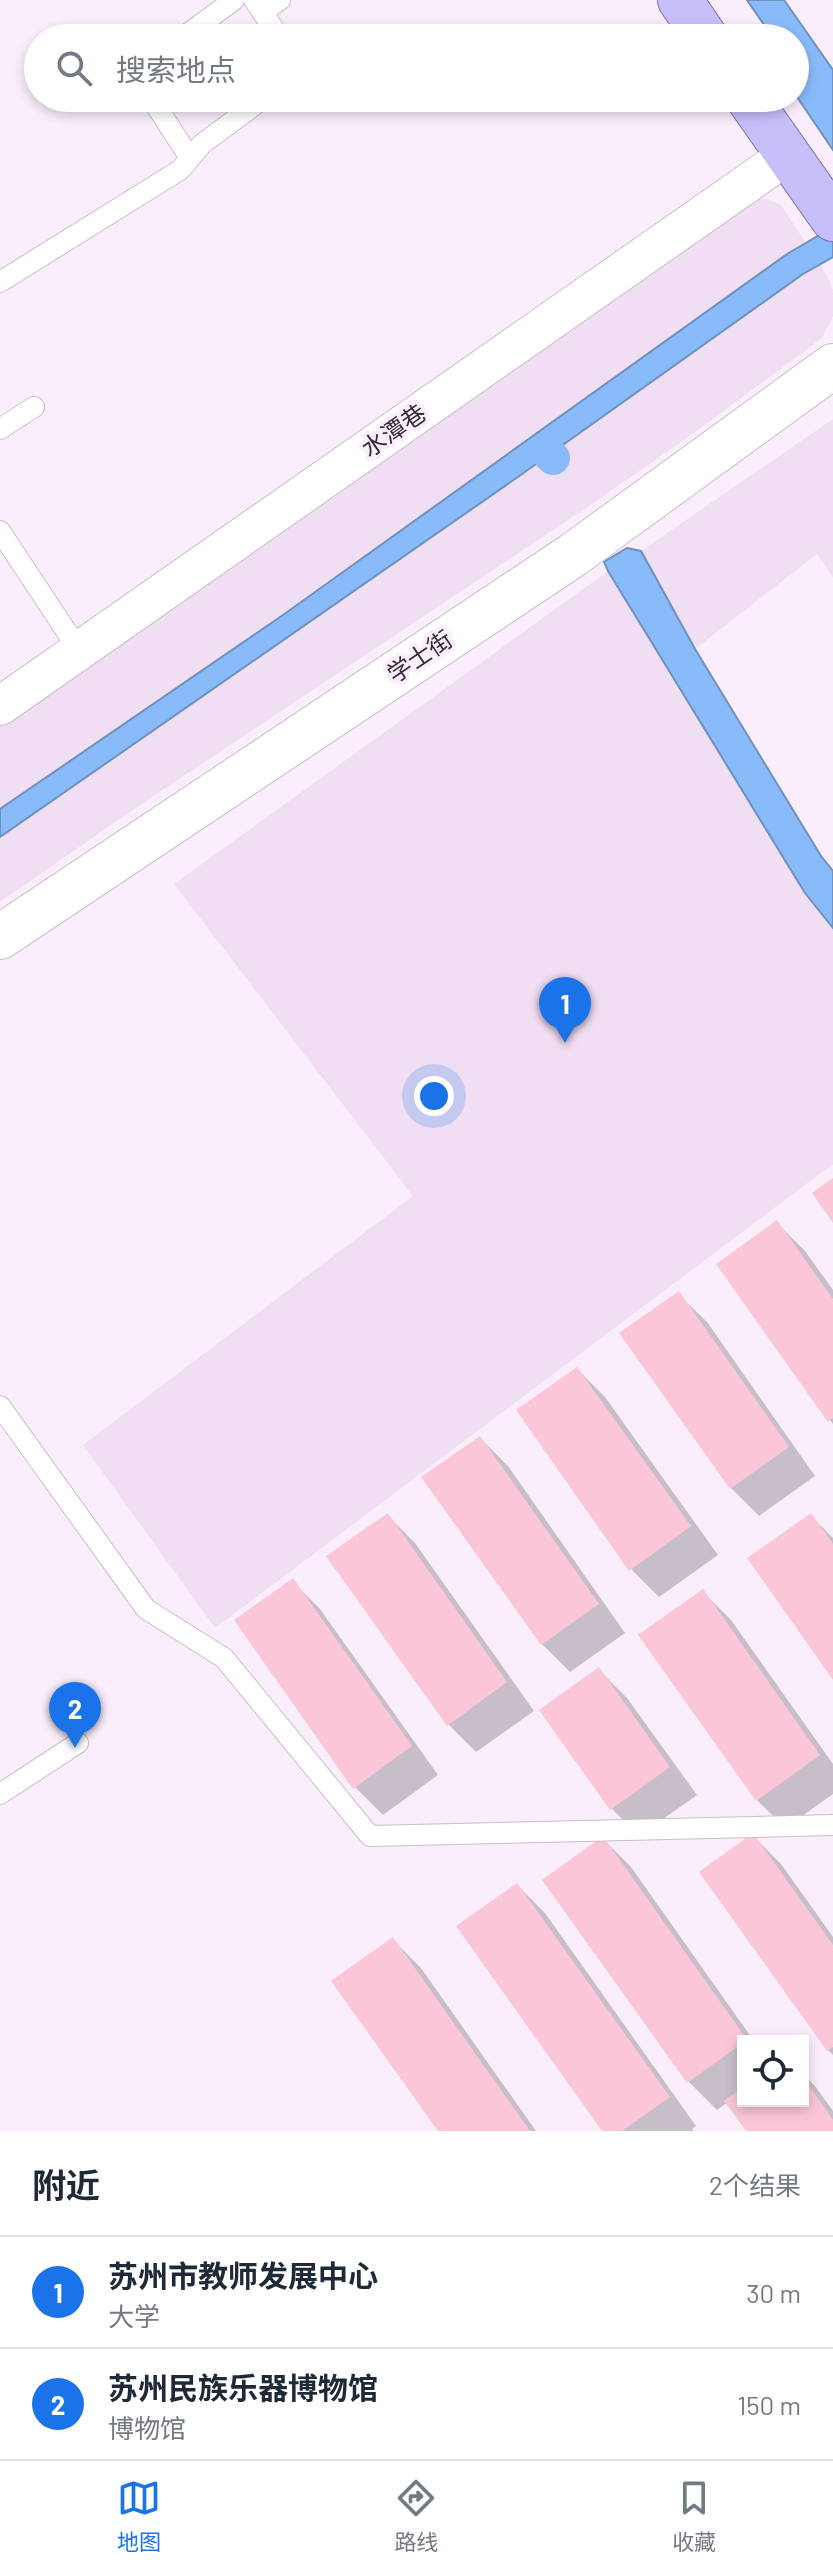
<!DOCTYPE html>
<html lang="zh">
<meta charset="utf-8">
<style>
body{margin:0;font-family:Barlow,"Noto Sans SC",sans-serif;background:#f6f6f7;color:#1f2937}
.controls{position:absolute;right:24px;bottom:24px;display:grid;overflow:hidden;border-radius:0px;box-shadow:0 4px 12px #0003}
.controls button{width:72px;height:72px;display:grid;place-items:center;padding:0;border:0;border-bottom:2px solid #e0e1e3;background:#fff;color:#1f2937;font:40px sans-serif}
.you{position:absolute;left:434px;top:1096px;width:28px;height:28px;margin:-20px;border:6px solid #fff;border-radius:50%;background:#1a73e8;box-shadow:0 0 0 12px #1a73e833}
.badge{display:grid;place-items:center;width:52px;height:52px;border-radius:50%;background:#1a73e8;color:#fff;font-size:26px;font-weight:700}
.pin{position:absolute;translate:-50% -66px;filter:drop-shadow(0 2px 4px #0008)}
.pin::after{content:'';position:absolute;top:42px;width:28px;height:24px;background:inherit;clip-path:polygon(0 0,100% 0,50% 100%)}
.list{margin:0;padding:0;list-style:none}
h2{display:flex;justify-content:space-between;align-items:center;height:104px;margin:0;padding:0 32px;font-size:34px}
h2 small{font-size:26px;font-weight:400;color:#747a83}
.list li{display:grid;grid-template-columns:52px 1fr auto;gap:24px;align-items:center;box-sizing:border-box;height:112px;padding:0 32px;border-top:2px solid #e0e1e3}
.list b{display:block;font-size:30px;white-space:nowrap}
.list p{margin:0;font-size:26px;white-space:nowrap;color:#747a83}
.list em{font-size:26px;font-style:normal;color:#747a83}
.icon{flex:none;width:44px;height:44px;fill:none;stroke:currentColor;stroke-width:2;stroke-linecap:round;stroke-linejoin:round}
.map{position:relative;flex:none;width:833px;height:2131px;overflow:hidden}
.search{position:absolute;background:#fff;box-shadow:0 4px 12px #0003;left:24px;right:24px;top:24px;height:88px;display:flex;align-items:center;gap:20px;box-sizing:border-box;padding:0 28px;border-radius:44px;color:#747a83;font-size:30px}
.sheet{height:328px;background:#fff}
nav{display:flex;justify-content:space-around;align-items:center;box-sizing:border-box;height:112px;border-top:2px solid #e0e1e3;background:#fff;font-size:22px;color:#747a83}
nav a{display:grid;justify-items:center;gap:4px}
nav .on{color:#1a73e8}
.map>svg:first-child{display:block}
.built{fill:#f0dff2}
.water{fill:#89bbfa;stroke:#7091bf;stroke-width:2}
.shadow{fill:#0003}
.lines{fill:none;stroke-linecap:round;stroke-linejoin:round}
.canal{stroke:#89bbfa;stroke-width:34}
.building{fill:#fbc7d8}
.service-casing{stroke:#cabecb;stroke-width:22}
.minor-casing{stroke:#cabecb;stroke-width:40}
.tertiary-casing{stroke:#cabecb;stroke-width:46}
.primary-casing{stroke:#7c71b3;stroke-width:46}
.service{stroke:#fff;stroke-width:20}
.minor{stroke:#fff;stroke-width:38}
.tertiary{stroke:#fff;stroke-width:44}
.primary{stroke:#c7bffa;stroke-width:44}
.labels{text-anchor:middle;stroke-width:8;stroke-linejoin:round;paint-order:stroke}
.street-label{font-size:24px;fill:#342f34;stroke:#faeefc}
</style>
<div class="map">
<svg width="833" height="2131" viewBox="0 0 833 2131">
<rect width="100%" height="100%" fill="#faeefc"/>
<!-- built -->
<g class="built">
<polygon points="750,199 768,199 781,205 827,275 833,290 833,316 822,338 676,446 574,516 147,800 0,902 0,722"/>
<polygon points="833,419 833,577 817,554 695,649 641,551"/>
<polygon points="608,571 776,845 833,923 833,1164 215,1628 83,1445 413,1196 174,884"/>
</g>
<!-- water -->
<g class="water">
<polygon points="747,0 784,0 833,70 833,150 795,94 795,83 802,78 795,68 795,38 773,38"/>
<polygon points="833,227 833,257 803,274 515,479 0,837 0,809 283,615 787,254"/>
<polygon points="627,548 641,551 695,649 821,856 833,871 833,928 805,893 608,571 604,562"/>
</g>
<!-- shadow -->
<g class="shadow">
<polygon points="777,1223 805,1251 833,1290 833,1424 830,1420"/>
<polygon points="678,1294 707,1322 815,1476 759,1516 731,1488"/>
<polygon points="577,1369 605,1397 718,1555 659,1597 631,1569"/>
<polygon points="480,1438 508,1466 625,1633 570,1672 542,1644"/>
<polygon points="387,1515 415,1543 534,1711 476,1752 448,1724"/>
<polygon points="811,1516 833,1538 833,1676"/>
<polygon points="292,1581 320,1609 438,1775 383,1815 355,1787"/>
<polygon points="703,1592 731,1620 833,1764 833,1794 785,1828 757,1800"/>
<polygon points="599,1670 627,1698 697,1795 639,1836 611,1808"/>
<polygon points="753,1836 781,1864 833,1937 833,2055 828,2050"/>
<polygon points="603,1839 631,1867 754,2041 743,2041 743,2101 803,2101 803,2074 815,2086 833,2111 833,2131 748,2131 728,2102 717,2110 689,2082 545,1880"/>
<polygon points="517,1885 545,1913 696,2126 692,2129 694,2131 604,2131"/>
<polygon points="393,1940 421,1968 536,2131 440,2131"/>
</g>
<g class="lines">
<!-- canal -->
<polyline class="canal" points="549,454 553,458"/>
</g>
<!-- building -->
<g class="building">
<polygon points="833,1178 833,1223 812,1193"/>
<polygon points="777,1220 833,1299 833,1418 828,1422 716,1264"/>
<polygon points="679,1291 789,1447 730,1489 619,1333"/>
<polygon points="577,1367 691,1526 629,1571 516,1410"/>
<polygon points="480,1436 599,1604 541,1645 421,1477"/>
<polygon points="388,1513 507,1682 447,1726 326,1556"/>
<polygon points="811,1513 833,1544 833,1680 747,1558"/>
<polygon points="293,1578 412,1746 353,1789 234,1620"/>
<polygon points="703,1589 820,1755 756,1801 638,1635"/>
<polygon points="599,1667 670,1767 610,1810 539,1710"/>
<polygon points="753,1833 833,1945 833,2047 827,2051 699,1872"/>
<polygon points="603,1836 748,2041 743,2041 743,2043 687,2083 542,1880"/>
<polygon points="517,1883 670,2097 622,2131 602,2131 456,1926"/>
<polygon points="393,1937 530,2131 438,2131 331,1981"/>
<polygon points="803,2077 833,2120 833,2131 746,2131 724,2101 743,2087 743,2101 803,2101"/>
</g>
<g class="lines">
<!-- service casing -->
<g class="service-casing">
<g id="service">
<polyline points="254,0 280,38"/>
<polyline points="262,12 280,0"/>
<polyline points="182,38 234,0"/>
<polyline points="151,98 190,158"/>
<polyline points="0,282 180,170 202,144 264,98"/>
<polyline points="0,429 34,407"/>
<polyline points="0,531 80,652"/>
<polyline points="0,1406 146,1609 224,1658 370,1836 833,1825"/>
<polyline points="0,1794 78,1743"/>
</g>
</g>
<!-- minor casing -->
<g class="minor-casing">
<polyline id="minor" points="0,706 788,155"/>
</g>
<!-- tertiary casing -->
<g class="tertiary-casing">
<polyline id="tertiary" points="0,937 573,555 833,366"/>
</g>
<!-- primary casing -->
<g class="primary-casing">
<g id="primary">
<polyline points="680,0 706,38"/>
<polyline points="748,98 833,219"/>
</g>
</g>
<!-- service -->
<use href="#service" class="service"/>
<!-- minor -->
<use href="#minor" class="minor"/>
<!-- tertiary -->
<use href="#tertiary" class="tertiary"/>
<!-- primary -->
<use href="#primary" class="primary"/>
</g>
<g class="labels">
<!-- street labels -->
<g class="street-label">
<text transform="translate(394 431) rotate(-35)" y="8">水潭巷</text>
<text transform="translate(420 657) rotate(-34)" y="8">学士街</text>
</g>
</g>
</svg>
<div class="controls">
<button><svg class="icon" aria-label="locate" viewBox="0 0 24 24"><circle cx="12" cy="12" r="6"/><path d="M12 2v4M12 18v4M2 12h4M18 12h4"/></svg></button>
</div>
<div class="you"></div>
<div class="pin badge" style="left:565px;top:1043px">1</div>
<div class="pin badge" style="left:75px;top:1748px">2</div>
<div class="search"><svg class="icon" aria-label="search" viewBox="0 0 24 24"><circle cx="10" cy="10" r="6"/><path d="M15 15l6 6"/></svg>搜索地点</div>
</div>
<section class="sheet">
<h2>附近<small>2个结果</small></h2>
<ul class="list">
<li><span class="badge">1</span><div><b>苏州市教师发展中心</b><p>大学</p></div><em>30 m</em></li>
<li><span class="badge">2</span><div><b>苏州民族乐器博物馆</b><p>博物馆</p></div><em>150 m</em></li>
</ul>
</section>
<nav>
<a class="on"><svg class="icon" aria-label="map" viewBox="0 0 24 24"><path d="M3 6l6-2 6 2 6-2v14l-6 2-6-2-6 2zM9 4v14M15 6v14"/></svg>地图</a>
<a><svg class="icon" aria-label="directions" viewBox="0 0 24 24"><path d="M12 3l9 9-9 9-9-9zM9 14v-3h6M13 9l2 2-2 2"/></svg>路线</a>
<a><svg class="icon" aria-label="saved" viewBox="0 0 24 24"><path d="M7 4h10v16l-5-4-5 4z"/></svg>收藏</a>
</nav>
